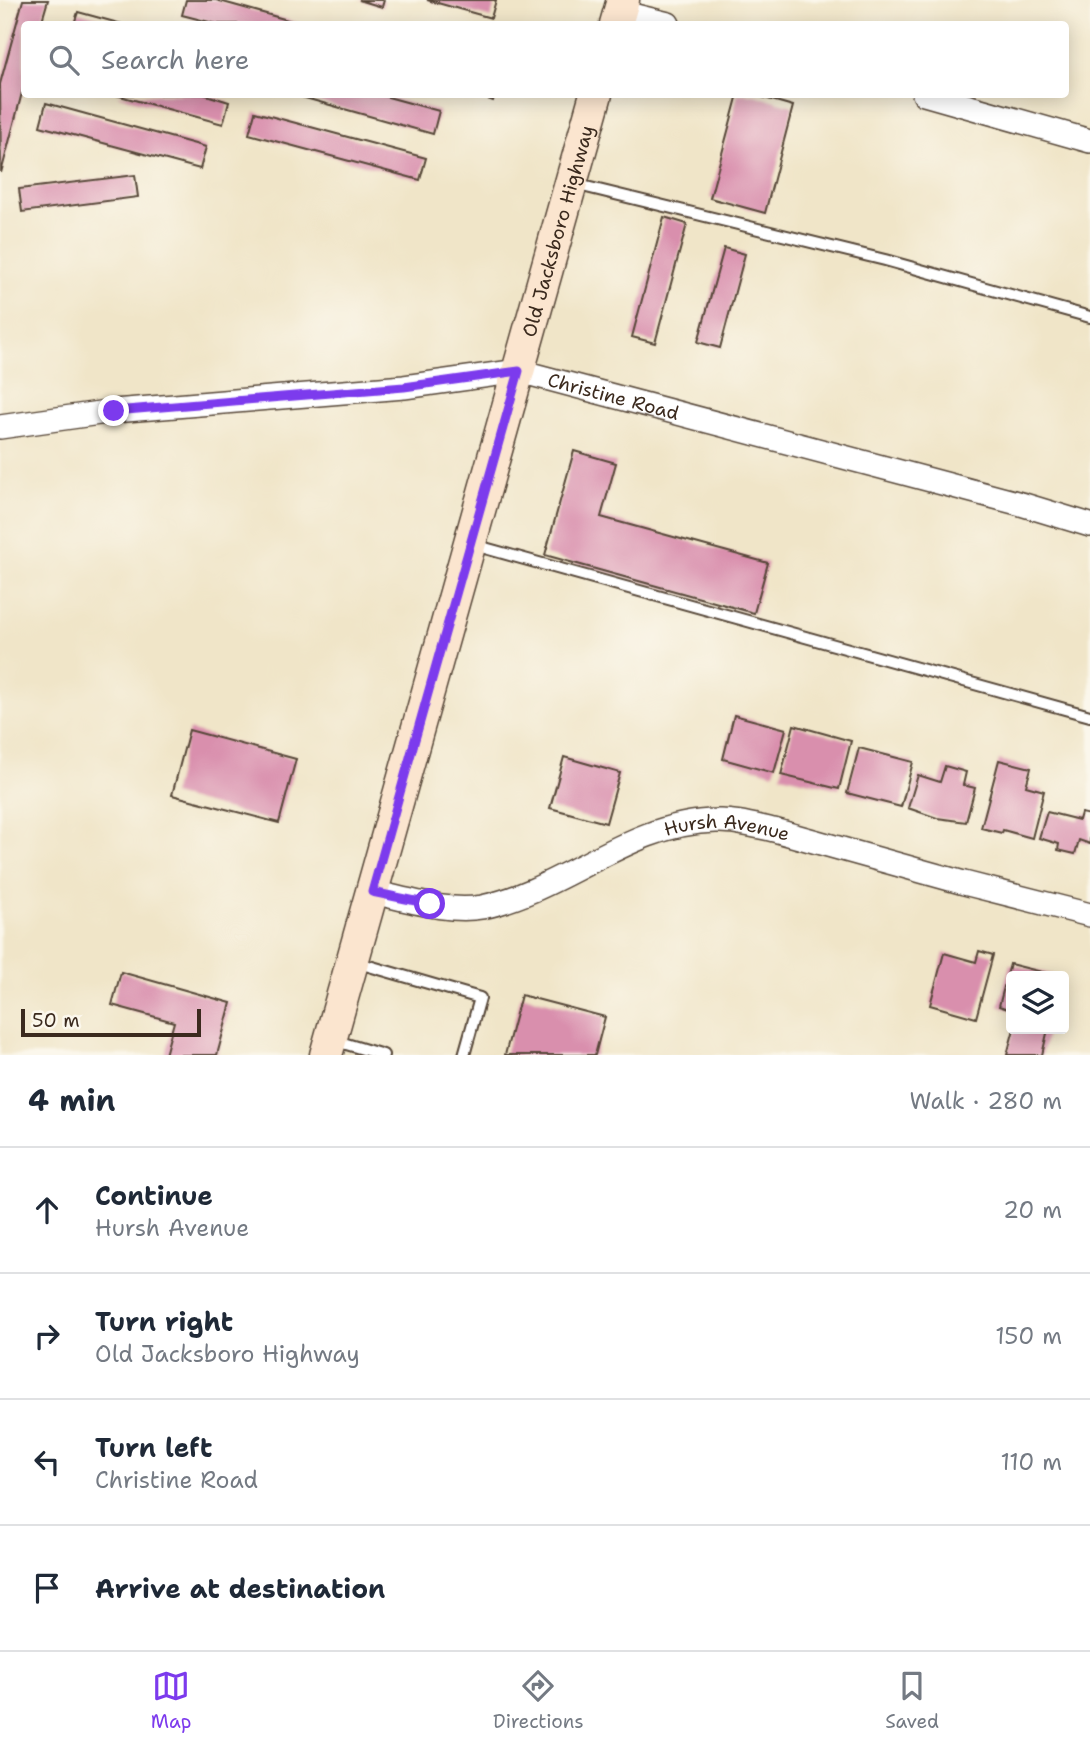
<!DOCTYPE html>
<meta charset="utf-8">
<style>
body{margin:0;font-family:"Shantell Sans",sans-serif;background:#f6f6f7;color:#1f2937}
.controls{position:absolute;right:21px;bottom:21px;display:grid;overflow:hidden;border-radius:7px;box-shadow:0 4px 18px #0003}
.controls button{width:63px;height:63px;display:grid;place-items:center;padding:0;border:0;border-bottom:2px solid #e0e1e3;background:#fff;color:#1f2937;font:35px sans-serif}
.scale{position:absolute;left:21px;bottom:18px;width:180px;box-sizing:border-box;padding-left:7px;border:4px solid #3b2a1e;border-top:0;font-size:19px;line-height:24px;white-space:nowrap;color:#3b2a1e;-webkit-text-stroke:5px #fbf7ec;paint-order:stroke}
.stop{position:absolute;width:21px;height:21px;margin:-16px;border:5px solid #7c3aed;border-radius:50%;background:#fff}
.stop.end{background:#7c3aed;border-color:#fff;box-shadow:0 2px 7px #0008}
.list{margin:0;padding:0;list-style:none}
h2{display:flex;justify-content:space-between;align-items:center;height:91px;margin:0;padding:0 28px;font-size:30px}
h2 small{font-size:23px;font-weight:400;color:#747a83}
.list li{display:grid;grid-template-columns:46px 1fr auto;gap:21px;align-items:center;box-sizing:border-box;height:126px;padding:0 28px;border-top:2px solid #e0e1e3}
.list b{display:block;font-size:26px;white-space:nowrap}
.list p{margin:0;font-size:23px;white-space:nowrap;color:#747a83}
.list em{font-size:23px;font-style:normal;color:#747a83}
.icon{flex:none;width:38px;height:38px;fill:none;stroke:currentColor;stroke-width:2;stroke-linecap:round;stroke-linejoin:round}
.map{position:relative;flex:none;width:1090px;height:1055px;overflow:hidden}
.search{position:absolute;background:#fff;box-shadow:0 4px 18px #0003;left:21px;right:21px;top:21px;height:77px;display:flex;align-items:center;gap:18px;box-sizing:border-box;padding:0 24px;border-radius:7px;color:#747a83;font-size:26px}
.sheet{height:595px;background:#fff}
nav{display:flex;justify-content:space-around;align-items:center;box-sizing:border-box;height:98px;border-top:2px solid #e0e1e3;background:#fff;font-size:19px;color:#747a83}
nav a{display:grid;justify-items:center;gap:4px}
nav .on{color:#7c3aed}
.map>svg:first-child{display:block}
.building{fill:#d98fad}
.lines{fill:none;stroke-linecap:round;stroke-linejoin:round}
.service-casing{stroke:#564638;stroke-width:14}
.minor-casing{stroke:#564638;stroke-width:26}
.secondary-casing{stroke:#564638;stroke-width:35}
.service{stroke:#fff;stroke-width:10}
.minor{stroke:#fff;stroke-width:23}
.secondary{stroke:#fbe5cf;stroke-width:32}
.route{stroke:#7c3aed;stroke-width:9}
.labels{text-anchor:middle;stroke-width:5;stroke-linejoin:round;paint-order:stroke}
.street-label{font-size:19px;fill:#3b2a1e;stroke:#fbf7ec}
</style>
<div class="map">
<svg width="1090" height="1055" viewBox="0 0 1090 1055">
<rect width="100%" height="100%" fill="#fbf7ec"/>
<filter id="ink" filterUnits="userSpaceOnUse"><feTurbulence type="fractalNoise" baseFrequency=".0143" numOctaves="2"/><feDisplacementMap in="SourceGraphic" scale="14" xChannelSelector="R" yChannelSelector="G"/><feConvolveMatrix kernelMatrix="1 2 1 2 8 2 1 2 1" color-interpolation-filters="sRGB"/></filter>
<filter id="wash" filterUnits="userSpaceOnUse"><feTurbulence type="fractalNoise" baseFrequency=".00686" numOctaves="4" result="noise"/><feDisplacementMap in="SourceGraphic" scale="28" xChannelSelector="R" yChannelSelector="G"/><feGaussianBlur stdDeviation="1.57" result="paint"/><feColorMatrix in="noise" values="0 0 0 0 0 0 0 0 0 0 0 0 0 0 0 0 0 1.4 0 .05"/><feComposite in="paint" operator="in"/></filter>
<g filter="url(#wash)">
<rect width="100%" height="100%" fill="#f0e5c8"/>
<g id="blocks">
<!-- building -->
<g class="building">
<polygon points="23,0 48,0 41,24 24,24 24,85 1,173 0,84"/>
<polygon points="186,0 216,0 302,24 217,24 182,15"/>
<polygon points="359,0 384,0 382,7"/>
<polygon points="427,0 496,0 491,18"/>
<polygon points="78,12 122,24 74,24"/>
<polygon points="203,94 229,102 223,124 116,95"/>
<polygon points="291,94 377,94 439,111 433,134"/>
<polygon points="474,94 495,94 493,101"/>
<polygon points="738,94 751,94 793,106 765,213 710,198"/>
<polygon points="46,103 206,147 200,169 40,126"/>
<polygon points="255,112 426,158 420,180 249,134"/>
<polygon points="135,175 138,197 22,212 19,189"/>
<polygon points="664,217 687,224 655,343 632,337"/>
<polygon points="724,248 745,254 720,348 698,342"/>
<polygon points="574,451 616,463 601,517 768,563 754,613 545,555"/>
<polygon points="734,715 786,729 774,773 723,759"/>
<polygon points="794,725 851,741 839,789 781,775"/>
<polygon points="189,730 296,759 279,823 172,795"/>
<polygon points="859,748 913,762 901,807 847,793"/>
<polygon points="564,757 620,773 606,823 550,808"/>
<polygon points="999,760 1031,768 1026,786 1044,791 1032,838 1003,830 1002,833 981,828"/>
<polygon points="945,766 966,772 963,785 975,788 966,822 937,818 908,808 918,775 940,782"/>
<polygon points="1047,812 1079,820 1081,813 1090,815 1090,844 1079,840 1075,854 1058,850 1059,844 1039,838"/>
<polygon points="979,951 993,955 976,1018 930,1005 944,953 976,962"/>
<polygon points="1010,964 1054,975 1011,976 1011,1010 999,1006"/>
<polygon points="121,972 231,1003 217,1055 165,1055 174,1022 112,1005"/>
<polygon points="521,995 605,1017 595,1055 505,1055"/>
<polygon points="1014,1029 1048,1029 1042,1055 1007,1055"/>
</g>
</g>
</g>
<g filter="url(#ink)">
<use href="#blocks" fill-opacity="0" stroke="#564638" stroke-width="2"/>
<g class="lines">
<!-- service casing -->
<g class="service-casing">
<g id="service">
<polyline points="574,184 885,260 1090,317"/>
<polyline points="474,545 1090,716"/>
<polyline points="355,962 480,998 464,1055"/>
<polyline points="333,1040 383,1055"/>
</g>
</g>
<!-- minor casing -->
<g class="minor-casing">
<g id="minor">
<polyline points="619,12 668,24"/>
<polyline points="924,94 1090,141"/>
<path id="s1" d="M0 427 114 411 404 387 519 371 1021 504 1090 525"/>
<path id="s2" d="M372 892C406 899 447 913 482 907 564 890 630 822 716 821 735 820 755 826 774 830L964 883 1090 915"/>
</g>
</g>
<!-- secondary casing -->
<g class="secondary-casing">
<g id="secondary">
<polyline points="616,24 623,0"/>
<path id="s3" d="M326 1055 596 94"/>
</g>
</g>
<!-- service -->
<use href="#service" class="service"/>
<!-- minor -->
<use href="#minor" class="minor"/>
<!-- secondary -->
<use href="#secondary" class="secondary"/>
</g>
</g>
<g class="lines" filter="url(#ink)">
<!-- route -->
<polyline class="route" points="114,411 404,387 519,371 372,892 430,904"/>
</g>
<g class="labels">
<!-- street labels -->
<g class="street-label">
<text dy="7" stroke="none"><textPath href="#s3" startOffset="856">Old Jacksboro Highway</textPath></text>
<text dy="7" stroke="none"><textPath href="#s1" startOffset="620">Christine Road</textPath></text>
<text dy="7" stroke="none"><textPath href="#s2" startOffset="374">Hursh Avenue</textPath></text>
</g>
</g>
</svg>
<div class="controls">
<button><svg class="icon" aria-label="layers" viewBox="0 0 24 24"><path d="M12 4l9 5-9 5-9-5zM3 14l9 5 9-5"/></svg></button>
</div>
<div class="scale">50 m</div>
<div class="stop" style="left:430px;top:904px"></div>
<div class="stop end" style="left:114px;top:411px"></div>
<div class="search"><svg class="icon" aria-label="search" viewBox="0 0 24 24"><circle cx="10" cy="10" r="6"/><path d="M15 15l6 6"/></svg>Search here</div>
</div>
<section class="sheet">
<h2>4 min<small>Walk · 280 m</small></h2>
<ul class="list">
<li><svg class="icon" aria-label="ahead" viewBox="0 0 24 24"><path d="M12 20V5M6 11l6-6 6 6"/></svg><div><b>Continue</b><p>Hursh Avenue</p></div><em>20 m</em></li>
<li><svg class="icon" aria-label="right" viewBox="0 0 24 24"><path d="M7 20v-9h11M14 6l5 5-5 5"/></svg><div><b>Turn right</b><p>Old Jacksboro Highway</p></div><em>150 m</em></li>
<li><svg class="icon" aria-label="left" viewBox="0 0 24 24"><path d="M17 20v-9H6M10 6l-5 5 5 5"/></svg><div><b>Turn left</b><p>Christine Road</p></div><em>110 m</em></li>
<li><svg class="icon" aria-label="arrive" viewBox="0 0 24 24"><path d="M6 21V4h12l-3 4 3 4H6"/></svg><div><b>Arrive at destination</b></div></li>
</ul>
</section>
<nav>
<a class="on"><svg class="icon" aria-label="map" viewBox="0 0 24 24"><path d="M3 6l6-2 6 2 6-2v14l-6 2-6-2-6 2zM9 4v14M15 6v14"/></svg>Map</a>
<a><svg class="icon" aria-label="directions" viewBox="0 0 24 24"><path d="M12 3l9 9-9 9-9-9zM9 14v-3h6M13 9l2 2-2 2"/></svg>Directions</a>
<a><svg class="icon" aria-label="saved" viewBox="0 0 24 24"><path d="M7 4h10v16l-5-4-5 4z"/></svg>Saved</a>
</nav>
